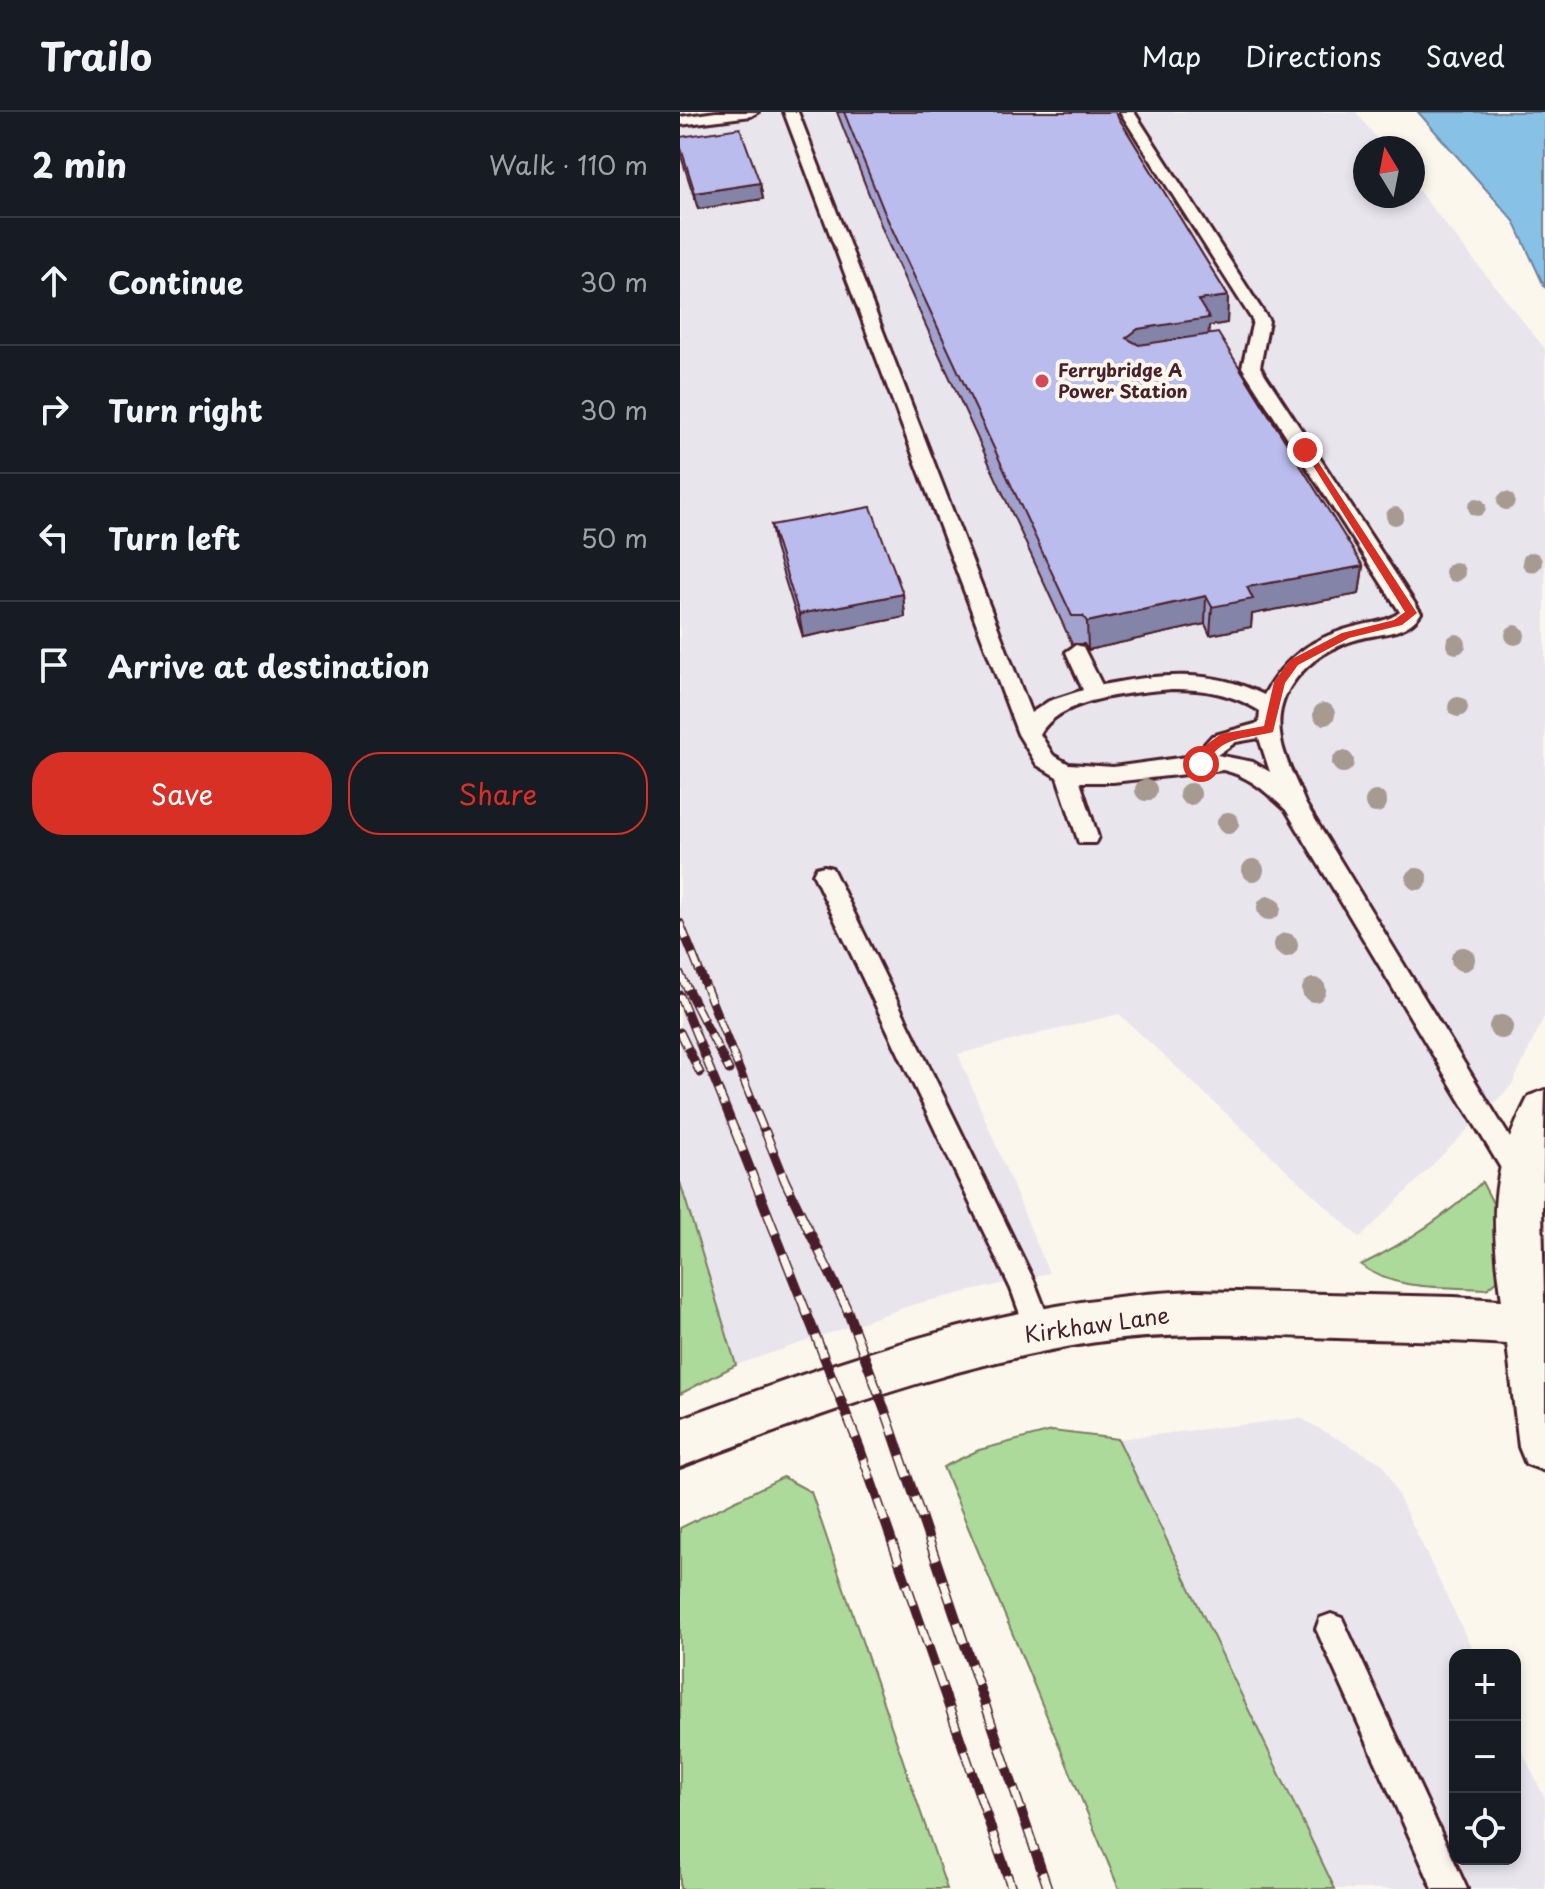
<!DOCTYPE html>
<meta charset="utf-8">
<style>
body{margin:0;font-family:"Playpen Sans",sans-serif;background:#242831;color:#f1f3f6}
.controls{position:absolute;right:24px;bottom:24px;display:grid;overflow:hidden;border-radius:16px;box-shadow:0 4px 12px #0003}
.controls button{width:72px;height:72px;display:grid;place-items:center;padding:0;border:0;border-bottom:2px solid #363941;background:#171b24;color:#f1f3f6;font:40px sans-serif}
.compass{position:absolute;left:673px;top:24px;width:72px;height:72px;border-radius:50%;background:#171b24;box-shadow:0 4px 12px #0003;rotate:350deg}
.stop{position:absolute;width:24px;height:24px;margin:-18px;border:6px solid #d93025;border-radius:50%;background:#fff}
.stop.end{background:#d93025;border-color:#fff;box-shadow:0 2px 8px #0008}
.list{margin:0;padding:0;list-style:none}
h2{display:flex;justify-content:space-between;align-items:center;height:104px;margin:0;padding:0 32px;font-size:34px}
h2 small{font-size:26px;font-weight:400;color:#9ea1a6}
.list li{display:grid;grid-template-columns:52px 1fr auto;gap:24px;align-items:center;box-sizing:border-box;height:128px;padding:0 32px;border-top:2px solid #363941}
.list b{display:block;font-size:30px;white-space:nowrap}
.list em{font-size:26px;font-style:normal;color:#9ea1a6}
.actions{display:flex;gap:16px;padding:24px 32px}
.actions a{flex:1;padding:18px 0;border:2px solid #d93025;border-radius:32px;text-align:center;font-size:28px;color:#d93025}
.actions .main{background:#d93025;color:#fff}
.icon{flex:none;width:44px;height:44px;fill:none;stroke:currentColor;stroke-width:2;stroke-linecap:round;stroke-linejoin:round}
.map{position:relative;flex:none;width:865px;height:1777px;overflow:hidden}
header{display:flex;align-items:center;gap:48px;box-sizing:border-box;height:112px;padding:0 40px;background:#171b24;border-bottom:2px solid #363941}
header strong{font-size:38px}
nav{display:flex;gap:44px;margin-inline-start:auto;font-size:28px}
main{display:flex}
aside{flex:1;background:#171b24}
.map>svg:first-child{display:block}
.built{fill:#e8e5ed}
.green{fill:#acda9a;stroke:#7b7c62;stroke-width:2}
.water{fill:#87c2e6;stroke:#6f819b;stroke-width:2}
.lines{fill:none;stroke-linecap:round;stroke-linejoin:round}
.service-casing{stroke:#4a1f2b;stroke-width:6}
.minor-casing{stroke:#4a1f2b;stroke-width:6}
.secondary-casing{stroke:#4a1f2b;stroke-width:6}
.service{fill:#fbf7ec;fill-rule:evenodd}
.minor{fill:#fbf7ec;fill-rule:evenodd}
.secondary{fill:#fbf7ec;fill-rule:evenodd}
.rail-far1-casing{stroke:#4a1f2b;stroke-width:9}
.rail-casing{stroke:#4a1f2b;stroke-width:10}
.rail-far1{stroke:#fbf7ec;stroke-width:6;stroke-dasharray:17;stroke-linecap:butt}
.rail{stroke:#fbf7ec;stroke-width:7;stroke-dasharray:22;stroke-linecap:butt}
.tree{fill:#a79a91}
.wall{fill:#a1a2cd;stroke:#4a1f2b;stroke-width:2}
.shaded-wall{fill:#8384a7;stroke:#4a1f2b;stroke-width:2}
.building{fill:#bbbcee;stroke:#4a1f2b;stroke-width:2}
.route{fill:#d93025}
.poi-dot{fill:#d1495b;stroke:#fbf7ec;stroke-width:3}
.labels{text-anchor:middle;stroke-width:8;stroke-linejoin:round;paint-order:stroke}
.far-poi-label{font-size:18px;font-weight:bold;fill:#4a1f2b;stroke:#fbf7ec;text-anchor:start}
.street-label{font-size:22px;fill:#4a1f2b;stroke:#fbf7ec}
</style>
<header>
<strong>Trailo</strong>
<nav><a>Map</a><a>Directions</a><a>Saved</a></nav>
</header>
<main>
<aside>
<h2>2 min<small>Walk · 110 m</small></h2>
<ul class="list">
<li><svg class="icon" aria-label="ahead" viewBox="0 0 24 24"><path d="M12 20V5M6 11l6-6 6 6"/></svg><div><b>Continue</b></div><em>30 m</em></li>
<li><svg class="icon" aria-label="right" viewBox="0 0 24 24"><path d="M7 20v-9h11M14 6l5 5-5 5"/></svg><div><b>Turn right</b></div><em>30 m</em></li>
<li><svg class="icon" aria-label="left" viewBox="0 0 24 24"><path d="M17 20v-9H6M10 6l-5 5 5 5"/></svg><div><b>Turn left</b></div><em>50 m</em></li>
<li><svg class="icon" aria-label="arrive" viewBox="0 0 24 24"><path d="M6 21V4h12l-3 4 3 4H6"/></svg><div><b>Arrive at destination</b></div></li>
</ul>
<div class="actions"><a class="main">Save</a><a>Share</a></div>
</aside>
<div class="map">
<svg width="865" height="1777" viewBox="0 0 865 1777">
<rect width="100%" height="100%" fill="#fbf7ec"/>
<filter id="ink" filterUnits="userSpaceOnUse"><feTurbulence type="fractalNoise" baseFrequency=".0125" numOctaves="2"/><feDisplacementMap in="SourceGraphic" scale="16" xChannelSelector="R" yChannelSelector="G"/><feConvolveMatrix kernelMatrix="1 2 1 2 8 2 1 2 1" color-interpolation-filters="sRGB"/></filter>
<g filter="url(#ink)">
<!-- built -->
<g class="built">
<polygon points="0,0 676,0 704,36 685,36 685,84 733,84 733,72 865,237 865,903 832,973 680,1126 439,902 278,942 369,1161 235,1192 56,1253 0,1282"/>
<polygon points="620,1306 703,1352 795,1543 775,1543 775,1747 835,1747 835,1625 865,1687 865,1777 655,1777 438,1327"/>
</g>
<!-- green -->
<g class="green">
<polygon points="0,1070 56,1253 0,1282"/>
<path d="M802 1070 816 1097 824 1163 807 1177C763 1174 717 1180 681 1153 725 1131 766 1105 802 1070Z"/>
<polygon points="372,1319 438,1327 655,1777 439,1777 263,1355 299,1338"/>
<polygon points="103,1365 131,1380 267,1777 0,1777 0,1416"/>
</g>
<!-- water -->
<polygon class="water" points="738,0 865,0 865,176 834,109"/>
<g class="lines">
<!-- service casing -->
<g class="service-casing">
<g id="service">
<polygon points="36,0 78,0 71,4 0,13 0,5"/>
<path d="M104 0H118L351 601 369 589 403 578 386 540 396 533 403 535 422 573C477 562 532 556 584 583 605 544 636 524 678 514 693 510 708 510 720 500L562 255 573 209 440 0H454L589 209 580 255 741 501C729 520 707 521 686 525 639 535 590 574 601 628 605 650 617 670 625 691L849 1057 853 1065 849 1073 840 1076 831 1073 606 698C586 680 570 664 543 658L433 670H400L418 725 415 731H399L377 665 357 653 338 622ZM491 577C525 577 551 581 580 599L579 611 532 624 514 644 433 655 389 652 373 643 360 622C381 585 452 581 491 577ZM579 626 590 660 573 650 537 643 556 630Z"/>
<polygon points="144,754 152,756 155,762 354,1169 373,1218 369,1227 359,1230 349,1227 331,1177 133,762 136,756"/>
<polygon points="651,1502 662,1506 787,1777 753,1777 636,1517 640,1506"/>
</g>
</g>
<!-- minor casing -->
<g class="minor-casing">
<path id="minor" d="M865 978 862 1097 865 1228 850 1233 832 1227C823 1207 822 1187 819 1166 810 1090 814 1052 849 984Z"/>
</g>
<!-- secondary casing -->
<g class="secondary-casing">
<path id="secondary" d="M513 1179 774 1185 865 1191V1359L846 1352 839 1335 827 1232C771 1228 714 1228 658 1226 576 1223 492 1219 410 1231 268 1254 134 1304 0 1355V1307C167 1245 334 1186 513 1179Z"/>
</g>
<!-- service -->
<use href="#service" class="service"/>
<!-- minor -->
<use href="#minor" class="minor"/>
<!-- secondary -->
<use href="#secondary" class="secondary"/>
<!-- rail-far1 casing -->
<g class="rail-far1-casing">
<g id="rail-far1">
<polyline points="0,811 85,1021"/>
<polyline points="0,862 49,958"/>
<polyline points="0,883 56,1021"/>
<polyline points="0,920 20,961"/>
</g>
</g>
<!-- rail casing -->
<g class="rail-casing">
<g id="rail">
<polyline points="55,1019 179,1334 332,1777"/>
<polyline points="85,1019 105,1069 166,1195 208,1307 368,1777"/>
</g>
</g>
<!-- rail-far1 -->
<use href="#rail-far1" class="rail-far1"/>
<!-- rail -->
<use href="#rail" class="rail"/>
</g>
<!-- trees -->
<g class="tree">
<circle cx="826" cy="389" r="9"/>
<circle cx="797" cy="395" r="9"/>
<circle cx="715" cy="404" r="9"/>
<circle cx="852" cy="450" r="10"/>
<circle cx="775" cy="460" r="10"/>
<circle cx="835" cy="523" r="10"/>
<circle cx="776" cy="532" r="10"/>
<circle cx="778" cy="595" r="10"/>
<circle cx="644" cy="602" r="11"/>
<circle cx="663" cy="650" r="11"/>
<circle cx="466" cy="678" r="11"/>
<circle cx="510" cy="682" r="11"/>
<circle cx="696" cy="690" r="11"/>
<circle cx="548" cy="711" r="11"/>
<circle cx="573" cy="758" r="11"/>
<circle cx="737" cy="767" r="11"/>
<circle cx="589" cy="796" r="12"/>
<circle cx="606" cy="833" r="12"/>
<circle cx="783" cy="847" r="12"/>
<circle cx="634" cy="878" r="12"/>
<circle cx="821" cy="915" r="12"/>
</g>
<!-- wall -->
<g class="wall">
<polygon points="157,0 435,0 548,184 547,211 529,214 528,222 683,454 679,482 572,502 571,515 530,523 525,512 408,538 404,532 392,532 208,131"/>
<polygon points="0,25 80,71 83,87 18,97 0,41"/>
<polygon points="91,413 223,482 225,505 123,525 95,436"/>
</g>
<!-- shaded-wall -->
<g class="shaded-wall">
<polygon points="80,71 83,87 18,97 15,81"/>
<polygon points="548,184 547,211 529,214 528,233 458,244 446,226 458,217 518,188"/>
<polygon points="683,454 679,482 572,502 571,515 530,523 532,495 567,475"/>
<polygon points="223,482 225,505 123,525 119,502"/>
<polygon points="526,484 525,512 408,538 407,510"/>
</g>
<!-- building -->
<g class="building">
<polygon points="164,0 435,0 548,184 518,188 529,206 458,217 446,226 459,233 538,221 683,454 567,475 573,487 532,495 526,484 407,510 403,504 392,504 206,104"/>
<polygon points="60,16 80,71 15,81 0,33 0,25"/>
<polygon points="191,395 223,482 119,502 91,413"/>
</g>
</g>
<!-- route -->
<path class="route" d="M622 336H629L737 501 722 513 669 526 618 553 605 571 593 620C563 628 540 623 525 655H517L522 636 541 622 584 614 594 570 610 548 662 521 714 508 725 500Z"/>
<!-- markers -->
<circle class="poi-dot" cx="362" cy="269" r="8"/>
<g class="labels">
<!-- far-poi labels -->
<g class="far-poi-label">
<text x="378" y="265">Ferrybridge A<tspan x="378" dy="21">Power Station</tspan></text>
</g>
<!-- street labels -->
<g class="street-label">
<text transform="translate(417 1213) rotate(-8)" y="8">Kirkhaw Lane</text>
</g>
</g>
</svg>
<div class="controls">
<button>+</button>
<button>−</button>
<button><svg class="icon" aria-label="locate" viewBox="0 0 24 24"><circle cx="12" cy="12" r="6"/><path d="M12 2v4M12 18v4M2 12h4M18 12h4"/></svg></button>
</div>
<svg class="compass" viewBox="-18 -18 36 36"><path d="M0-13l5 13h-10z" fill="#e53935"/><path d="M0 13l5-13h-10z" fill="#9ea1a6"/></svg>
<div class="stop" style="left:521px;top:652px"></div>
<div class="stop end" style="left:625px;top:338px"></div>
</div>
</main>
